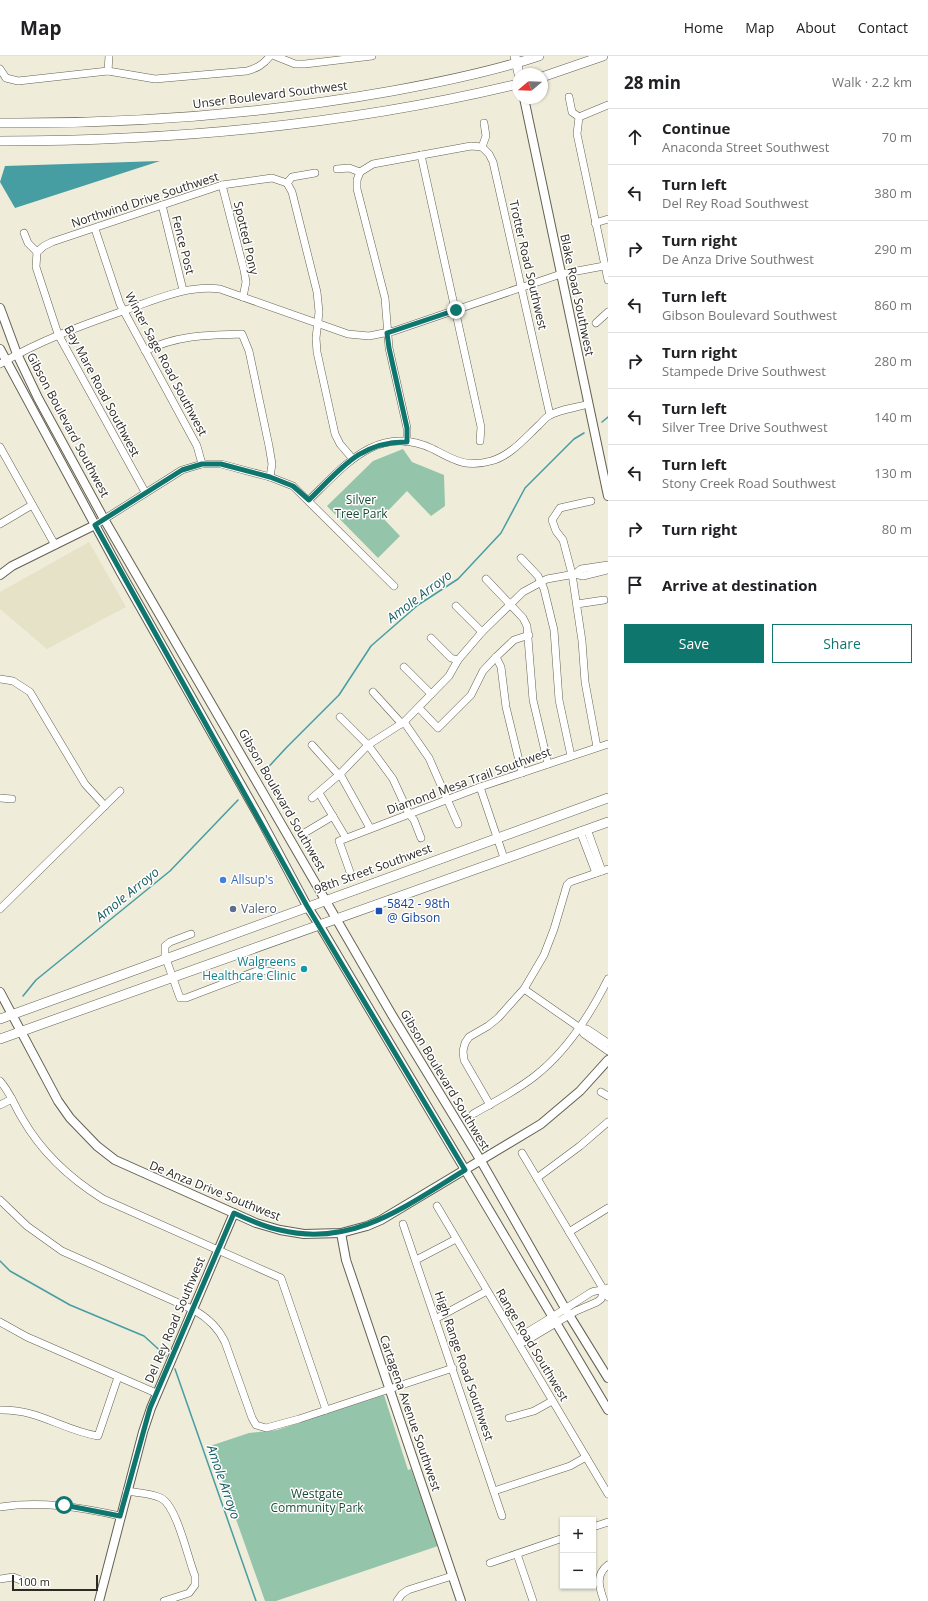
<!DOCTYPE html>
<meta charset="utf-8">
<style>
body{margin:0;font-family:"Open Sans",sans-serif;background:#f2f2f2;color:#202124}
.controls{position:absolute;right:12px;bottom:12px;display:grid;overflow:hidden;border-radius:0px;box-shadow:0 1px 3px #0004}
.controls button{width:36px;height:36px;display:grid;place-items:center;padding:0;border:0;border-bottom:1px solid #e0e0e0;background:#fff;color:#202124;font:20px sans-serif}
.compass{position:absolute;left:512px;top:12px;width:36px;height:36px;border-radius:50%;background:#fff;box-shadow:0 1px 3px #0004;rotate:251deg}
.scale{position:absolute;left:12px;bottom:10px;width:86px;box-sizing:border-box;padding-left:4px;border:2px solid #2c2a24;border-top:0;font-size:11px;line-height:14px;white-space:nowrap;color:#2c2a24;-webkit-text-stroke:3px #fff;paint-order:stroke}
.stop{position:absolute;width:12px;height:12px;margin:-9px;border:3px solid #0f766e;border-radius:50%;background:#fff}
.stop.end{background:#0f766e;border-color:#fff;box-shadow:0 1px 4px #0008}
.list{margin:0;padding:0;list-style:none}
h2{display:flex;justify-content:space-between;align-items:center;height:52px;margin:0;padding:0 16px;font-size:17px}
h2 small{font-size:13px;font-weight:400;color:#757577}
.list li{display:grid;grid-template-columns:26px 1fr auto;gap:12px;align-items:center;box-sizing:border-box;height:56px;padding:0 16px;border-top:1px solid #e0e0e0}
.list b{display:block;font-size:15px;white-space:nowrap}
.list p{margin:0;font-size:13px;white-space:nowrap;color:#757577}
.list em{font-size:13px;font-style:normal;color:#757577}
.actions{display:flex;gap:8px;padding:12px 16px}
.actions a{flex:1;padding:9px 0;border:1px solid #0f766e;border-radius:0px;text-align:center;font-size:14px;color:#0f766e}
.actions .main{background:#0f766e;color:#fff}
.icon{flex:none;width:22px;height:22px;fill:none;stroke:currentColor;stroke-width:2;stroke-linecap:round;stroke-linejoin:round}
.map{position:relative;flex:none;width:608px;height:1545px;overflow:hidden}
header{display:flex;align-items:center;gap:24px;box-sizing:border-box;height:56px;padding:0 20px;background:#fff;border-bottom:1px solid #e0e0e0}
header strong{font-size:19px}
nav{display:flex;gap:22px;margin-inline-start:auto;font-size:14px}
main{display:flex}
aside{flex:1;background:#fff}
.map>svg:first-child{display:block}
.built{fill:#e6e2c8}
.green{fill:#94c5aa}
.water{fill:#469da2}
.lines{fill:none;stroke-linecap:round;stroke-linejoin:round}
.stream{stroke:#469da2;stroke-width:1.5}
.minor-casing{stroke:#646152;stroke-width:8}
.tertiary-casing{stroke:#646152;stroke-width:10}
.secondary-casing{stroke:#646152;stroke-width:10}
.minor{stroke:#fff;stroke-width:7}
.tertiary{stroke:#fff;stroke-width:8}
.secondary{stroke:#fff;stroke-width:9}
.route{stroke:#0f766e;stroke-width:5}
.shop-dot{fill:#3f7fe0;stroke:#fff;stroke-width:1.5}
.service-dot{fill:#5c6f8a;stroke:#fff;stroke-width:1.5}
.transit-dot{fill:#1a4fb4;stroke:#fff;stroke-width:1.5}
.culture-dot{fill:#0f9aa8;stroke:#fff;stroke-width:1.5}
.labels{text-anchor:middle;stroke-width:3;stroke-linejoin:round;paint-order:stroke}
.street-label{font-size:12px;fill:#2c2a24;stroke:#fff}
.park-label{font-size:12px;fill:#1a4d36;stroke:#fff}
.shop-label{font-size:12px;fill:#366cbe;stroke:#fff;text-anchor:start}
.transit-label{font-size:12px;fill:#164399;stroke:#fff;text-anchor:start}
.service-label{font-size:12px;fill:#4e5e75;stroke:#fff;text-anchor:start}
.culture-label{font-size:12px;fill:#0d838f;stroke:#fff;text-anchor:end}
.water-label{font-size:13px;font-style:italic;fill:#155e62;stroke:#fff}
</style>
<header>
<strong>Map</strong>
<nav><a>Home</a><a>Map</a><a>About</a><a>Contact</a></nav>
</header>
<main>
<div class="map">
<svg width="608" height="1545" viewBox="0 0 608 1545">
<rect width="100%" height="100%" fill="#efecda"/>
<!-- built -->
<polygon class="built" points="89,486 126,551 47,593 0,553 0,536"/>
<!-- green -->
<g class="green">
<polygon points="403,393 412,406 444,419 445,450 431,460 407,435 382,461 400,480 378,502 327,450 373,405"/>
<polygon points="384,1339 408,1414 411,1413 438,1490 276,1545 265,1545 210,1390 249,1377 277,1374"/>
</g>
<!-- water -->
<polygon class="water" points="160,105 15,152 0,126 5,110"/>
<g class="lines">
<!-- stream -->
<g class="stream">
<polyline points="602,366 608,361"/>
<polyline points="262,718 286,692 339,639 371,590 418,549 458,523 501,477 525,432 574,383 584,377"/>
<polyline points="23,940 36,924 170,815 238,744"/>
<polyline points="0,1205 10,1215 70,1249 144,1280 166,1300"/>
<polyline points="175,1313 256,1545"/>
</g>
<!-- minor casing -->
<g class="minor-casing">
<g id="minor">
<polyline points="275,0 295,8 305,8 372,0"/>
<path d="M0 13 6 22 18 25 108 15 155 23 247 15C257 12 263 9 270 0"/>
<polyline points="108,15 109,0"/>
<polyline points="569,41 572,56 579,61 577,78 608,224"/>
<polyline points="579,61 608,49"/>
<polyline points="484,67 486,80 482,91 489,98 493,106 550,359"/>
<polyline points="421,99 481,371 480,385"/>
<polyline points="337,113 349,112 360,116 357,124 357,133 385,242 389,292 407,372 407,386"/>
<polyline points="360,116 373,108 471,90 482,91"/>
<polyline points="315,117 292,121 287,127 292,136 317,236 319,256 316,282 317,296 335,378 340,388 352,402"/>
<polyline points="222,129 244,214 246,226 243,241"/>
<polyline points="162,149 183,234"/>
<polyline points="595,167 608,163"/>
<polyline points="95,173 120,248 197,390 202,408"/>
<polyline points="24,177 28,187 37,196 36,211 58,278 145,436"/>
<polyline points="37,196 44,190 52,186 222,129 272,122 287,127"/>
<polyline points="596,267 608,256"/>
<path d="M145 295C177 279 207 279 242 278L249 295 269 390 272 408 270 421"/>
<path d="M0 308C39 285 80 270 123 255 155 244 185 229 220 233L348 278 369 280 394 275 561 218 604 210"/>
<polyline points="0,391 55,489"/>
<path d="M309 444C345 409 378 367 433 393 454 404 466 412 491 405 510 400 524 383 539 369 542 366 546 361 550 359 561 353 576 352 588 348"/>
<polyline points="591,445 560,452 552,464 556,475 563,484 572,518 582,585 585,626 597,691"/>
<polyline points="0,468 32,449"/>
<polyline points="95,469 182,414 202,408 221,408 270,421 293,430 394,530"/>
<polyline points="521,502 538,520 544,533 554,574 559,644 571,700"/>
<polyline points="575,518 581,513 608,509"/>
<polyline points="486,523 523,562 527,570 533,644 548,708"/>
<polyline points="577,548 604,544"/>
<polyline points="456,550 482,576"/>
<polyline points="431,582 451,602 458,604"/>
<polyline points="496,601 501,611 506,651 522,717"/>
<polyline points="404,611 431,638"/>
<polyline points="0,623 13,625 30,636 85,728 105,750"/>
<polyline points="373,636 402,668"/>
<polyline points="419,652 438,672 471,639 483,615 496,601 514,584 529,579"/>
<polyline points="340,661 368,689 393,723 409,758 414,764 421,782"/>
<polyline points="404,666 429,702 458,768"/>
<polyline points="312,689 339,719"/>
<polyline points="340,718 370,772"/>
<polyline points="480,731 504,802"/>
<polyline points="319,737 346,782"/>
<polyline points="0,742 12,743"/>
<polyline points="312,742 340,718 368,689 404,666 449,620 458,604 482,576 523,536 547,523 575,518 583,520 608,514"/>
<polyline points="587,773 602,815"/>
<polyline points="580,775 596,817"/>
<polyline points="301,779 333,760"/>
<polyline points="350,816 339,785 480,731 608,688"/>
<polyline points="0,853 120,735"/>
<polyline points="191,878 170,886 165,890 165,900 180,942 186,942 259,914 273,916"/>
<polyline points="524,933 580,972 584,978 608,995"/>
<polyline points="580,972 587,973 608,987"/>
<path d="M0 1025C10 1036 14 1049 22 1062 42 1097 69 1122 103 1143L281 1222 326 1354"/>
<polyline points="601,1036 608,1040"/>
<polyline points="0,1049 12,1043"/>
<polyline points="490,1049 464,1004 463,995 465,987 469,981 488,970 498,962 524,933 544,899 554,873 567,829 570,826 608,813"/>
<path d="M473 1058C494 1046 516 1035 535 1020 567 995 590 959 608 923"/>
<polyline points="522,1097 608,1241"/>
<polyline points="537,1122 580,1090 608,1066"/>
<path d="M0 1144 27 1170 62 1195 194 1254C208 1262 218 1271 225 1286L252 1362 256 1369 266 1372 299 1363 453 1312"/>
<polyline points="437,1150 608,1438"/>
<polyline points="403,1168 502,1460"/>
<polyline points="569,1176 608,1152"/>
<polyline points="416,1204 456,1183"/>
<path d="M604 1235 601 1243 597 1246 576 1255 524 1286H519L521 1280C544 1266 567 1252 590 1237 596 1233 602 1236 608 1232"/>
<polyline points="437,1262 487,1235"/>
<polyline points="0,1266 27,1281 156,1337"/>
<path d="M0 1354C39 1353 62 1374 98 1380L118 1321"/>
<polyline points="509,1362 534,1355 552,1345"/>
<path d="M127 1435C138 1437 151 1437 161 1442 177 1450 188 1503 195 1520V1529L189 1537 164 1545"/>
<polyline points="494,1435 570,1410 586,1401"/>
<path d="M0 1451C41 1445 80 1451 120 1460"/>
<polyline points="593,1471 608,1466"/>
<polyline points="517,1498 533,1545"/>
<polyline points="490,1507 563,1482"/>
<polyline points="0,1523 13,1521 23,1525"/>
<polyline points="397,1545 402,1538 408,1534 452,1520"/>
<path d="M604 1545C599 1531 595 1519 608 1509"/>
</g>
</g>
<!-- tertiary casing -->
<g class="tertiary-casing">
<g id="tertiary">
<polyline points="524,42 608,440"/>
<polyline points="0,252 17,298 38,342 104,463 392,959 481,1105 566,1254 608,1322"/>
<polyline points="0,293 121,517 261,764 307,850 320,870 608,1354"/>
<polyline points="0,519 12,510 95,469"/>
<polyline points="0,936 58,1045 70,1062 97,1090 115,1104 256,1167 280,1174 304,1178 341,1177 367,1170 381,1164 541,1068 580,1035 608,1004"/>
<polyline points="341,1177 346,1204 461,1545"/>
<polyline points="99,1545 143,1376 151,1352 234,1157"/>
</g>
</g>
<!-- secondary casing -->
<g class="secondary-casing">
<g id="secondary">
<polyline points="515,0 519,18"/>
<polyline points="542,21 603,0"/>
<path d="M0 67C131 68 263 58 392 35 441 26 491 16 539 0"/>
<path d="M0 85C175 85 348 69 518 28"/>
<path d="M0 963C203 890 405 814 608 742"/>
<polyline points="0,983 608,766"/>
</g>
</g>
<!-- minor -->
<use href="#minor" class="minor"/>
<!-- tertiary -->
<use href="#tertiary" class="tertiary"/>
<!-- secondary -->
<use href="#secondary" class="secondary"/>
</g>
<g class="lines">
<!-- route -->
<path class="route" d="M64 1449 120 1460 150 1352 234 1157C249 1164 264 1171 280 1174 352 1192 406 1150 465 1114L307 850 95 469 182 414 202 408H221L270 421 293 430 309 444C340 414 360 385 407 386V372L389 292 387 277 456 254"/>
</g>
<!-- markers -->
<circle class="shop-dot" cx="223" cy="824" r="4"/>
<circle class="service-dot" cx="233" cy="853" r="4"/>
<rect class="transit-dot" x="375" y="851" width="8" height="8" rx="2"/>
<circle class="culture-dot" cx="304" cy="913" r="4"/>
<g class="labels">
<!-- street labels -->
<g class="street-label">
<text transform="translate(270 39) rotate(-7)" y="4">Unser Boulevard Southwest</text>
<text transform="translate(145 144) rotate(-18)" y="4">Northwind Drive Southwest</text>
<text transform="translate(246 182) rotate(77)" y="4">Spotted Pony</text>
<text transform="translate(183 189) rotate(76)" y="4">Fence Post</text>
<text transform="translate(528 209) rotate(77)" y="4">Trotter Road Southwest</text>
<text transform="translate(577 239) rotate(78)" y="4">Blake Road Southwest</text>
<text transform="translate(166 308) rotate(62)" y="4">Winter Sage Road Southwest</text>
<text transform="translate(102 335) rotate(62)" y="4">Bay Mare Road Southwest</text>
<text transform="translate(68 369) rotate(62)" y="4">Gibson Boulevard Southwest</text>
<text transform="translate(469 725) rotate(-20)" y="4">Diamond Mesa Trail Southwest</text>
<text transform="translate(282 744) rotate(60)" y="4">Gibson Boulevard Southwest</text>
<text transform="translate(373 813) rotate(-20)" y="4">98th Street Southwest</text>
<text transform="translate(445 1024) rotate(59)" y="4">Gibson Boulevard Southwest</text>
<text transform="translate(215 1135) rotate(22)" y="4">De Anza Drive Southwest</text>
<text transform="translate(175 1264) rotate(-67)" y="4">Del Rey Road Southwest</text>
<text transform="translate(532 1289) rotate(59)" y="4">Range Road Southwest</text>
<text transform="translate(464 1310) rotate(71)" y="4">High Range Road Southwest</text>
<text transform="translate(410 1357) rotate(71)" y="4">Cartagena Avenue Southwest</text>
</g>
<!-- park labels -->
<g class="park-label">
<text x="361" y="448">Silver<tspan x="361" dy="14">Tree Park</tspan></text>
<text x="317" y="1442">Westgate<tspan x="317" dy="14">Community Park</tspan></text>
</g>
<!-- shop labels -->
<g class="shop-label">
<text x="231" y="828">Allsup's</text>
</g>
<!-- transit labels -->
<g class="transit-label">
<text x="387" y="852">5842 - 98th<tspan x="387" dy="14">@ Gibson</tspan></text>
</g>
<!-- service labels -->
<g class="service-label">
<text x="241" y="857">Valero</text>
</g>
<!-- culture labels -->
<g class="culture-label">
<text x="296" y="910">Walgreens<tspan x="296" dy="14">Healthcare Clinic</tspan></text>
</g>
<!-- water labels -->
<g class="water-label">
<text transform="translate(419 540) rotate(-37)" y="5">Amole Arroyo</text>
<text transform="translate(127 838) rotate(-39)" y="5">Amole Arroyo</text>
<text transform="translate(224 1426) rotate(71)" y="5">Amole Arroyo</text>
</g>
</g>
</svg>
<div class="controls">
<button>+</button>
<button>−</button>
</div>
<svg class="compass" viewBox="-18 -18 36 36"><path d="M0-13l5 13h-10z" fill="#e53935"/><path d="M0 13l5-13h-10z" fill="#757577"/></svg>
<div class="scale">100 m</div>
<div class="stop" style="left:64px;top:1449px"></div>
<div class="stop end" style="left:456px;top:254px"></div>
</div>
<aside>
<h2>28 min<small>Walk · 2.2 km</small></h2>
<ul class="list">
<li><svg class="icon" aria-label="ahead" viewBox="0 0 24 24"><path d="M12 20V5M6 11l6-6 6 6"/></svg><div><b>Continue</b><p>Anaconda Street Southwest</p></div><em>70 m</em></li>
<li><svg class="icon" aria-label="left" viewBox="0 0 24 24"><path d="M17 20v-9H6M10 6l-5 5 5 5"/></svg><div><b>Turn left</b><p>Del Rey Road Southwest</p></div><em>380 m</em></li>
<li><svg class="icon" aria-label="right" viewBox="0 0 24 24"><path d="M7 20v-9h11M14 6l5 5-5 5"/></svg><div><b>Turn right</b><p>De Anza Drive Southwest</p></div><em>290 m</em></li>
<li><svg class="icon" aria-label="left" viewBox="0 0 24 24"><path d="M17 20v-9H6M10 6l-5 5 5 5"/></svg><div><b>Turn left</b><p>Gibson Boulevard Southwest</p></div><em>860 m</em></li>
<li><svg class="icon" aria-label="right" viewBox="0 0 24 24"><path d="M7 20v-9h11M14 6l5 5-5 5"/></svg><div><b>Turn right</b><p>Stampede Drive Southwest</p></div><em>280 m</em></li>
<li><svg class="icon" aria-label="left" viewBox="0 0 24 24"><path d="M17 20v-9H6M10 6l-5 5 5 5"/></svg><div><b>Turn left</b><p>Silver Tree Drive Southwest</p></div><em>140 m</em></li>
<li><svg class="icon" aria-label="left" viewBox="0 0 24 24"><path d="M17 20v-9H6M10 6l-5 5 5 5"/></svg><div><b>Turn left</b><p>Stony Creek Road Southwest</p></div><em>130 m</em></li>
<li><svg class="icon" aria-label="right" viewBox="0 0 24 24"><path d="M7 20v-9h11M14 6l5 5-5 5"/></svg><div><b>Turn right</b></div><em>80 m</em></li>
<li><svg class="icon" aria-label="arrive" viewBox="0 0 24 24"><path d="M6 21V4h12l-3 4 3 4H6"/></svg><div><b>Arrive at destination</b></div></li>
</ul>
<div class="actions"><a class="main">Save</a><a>Share</a></div>
</aside>
</main>
